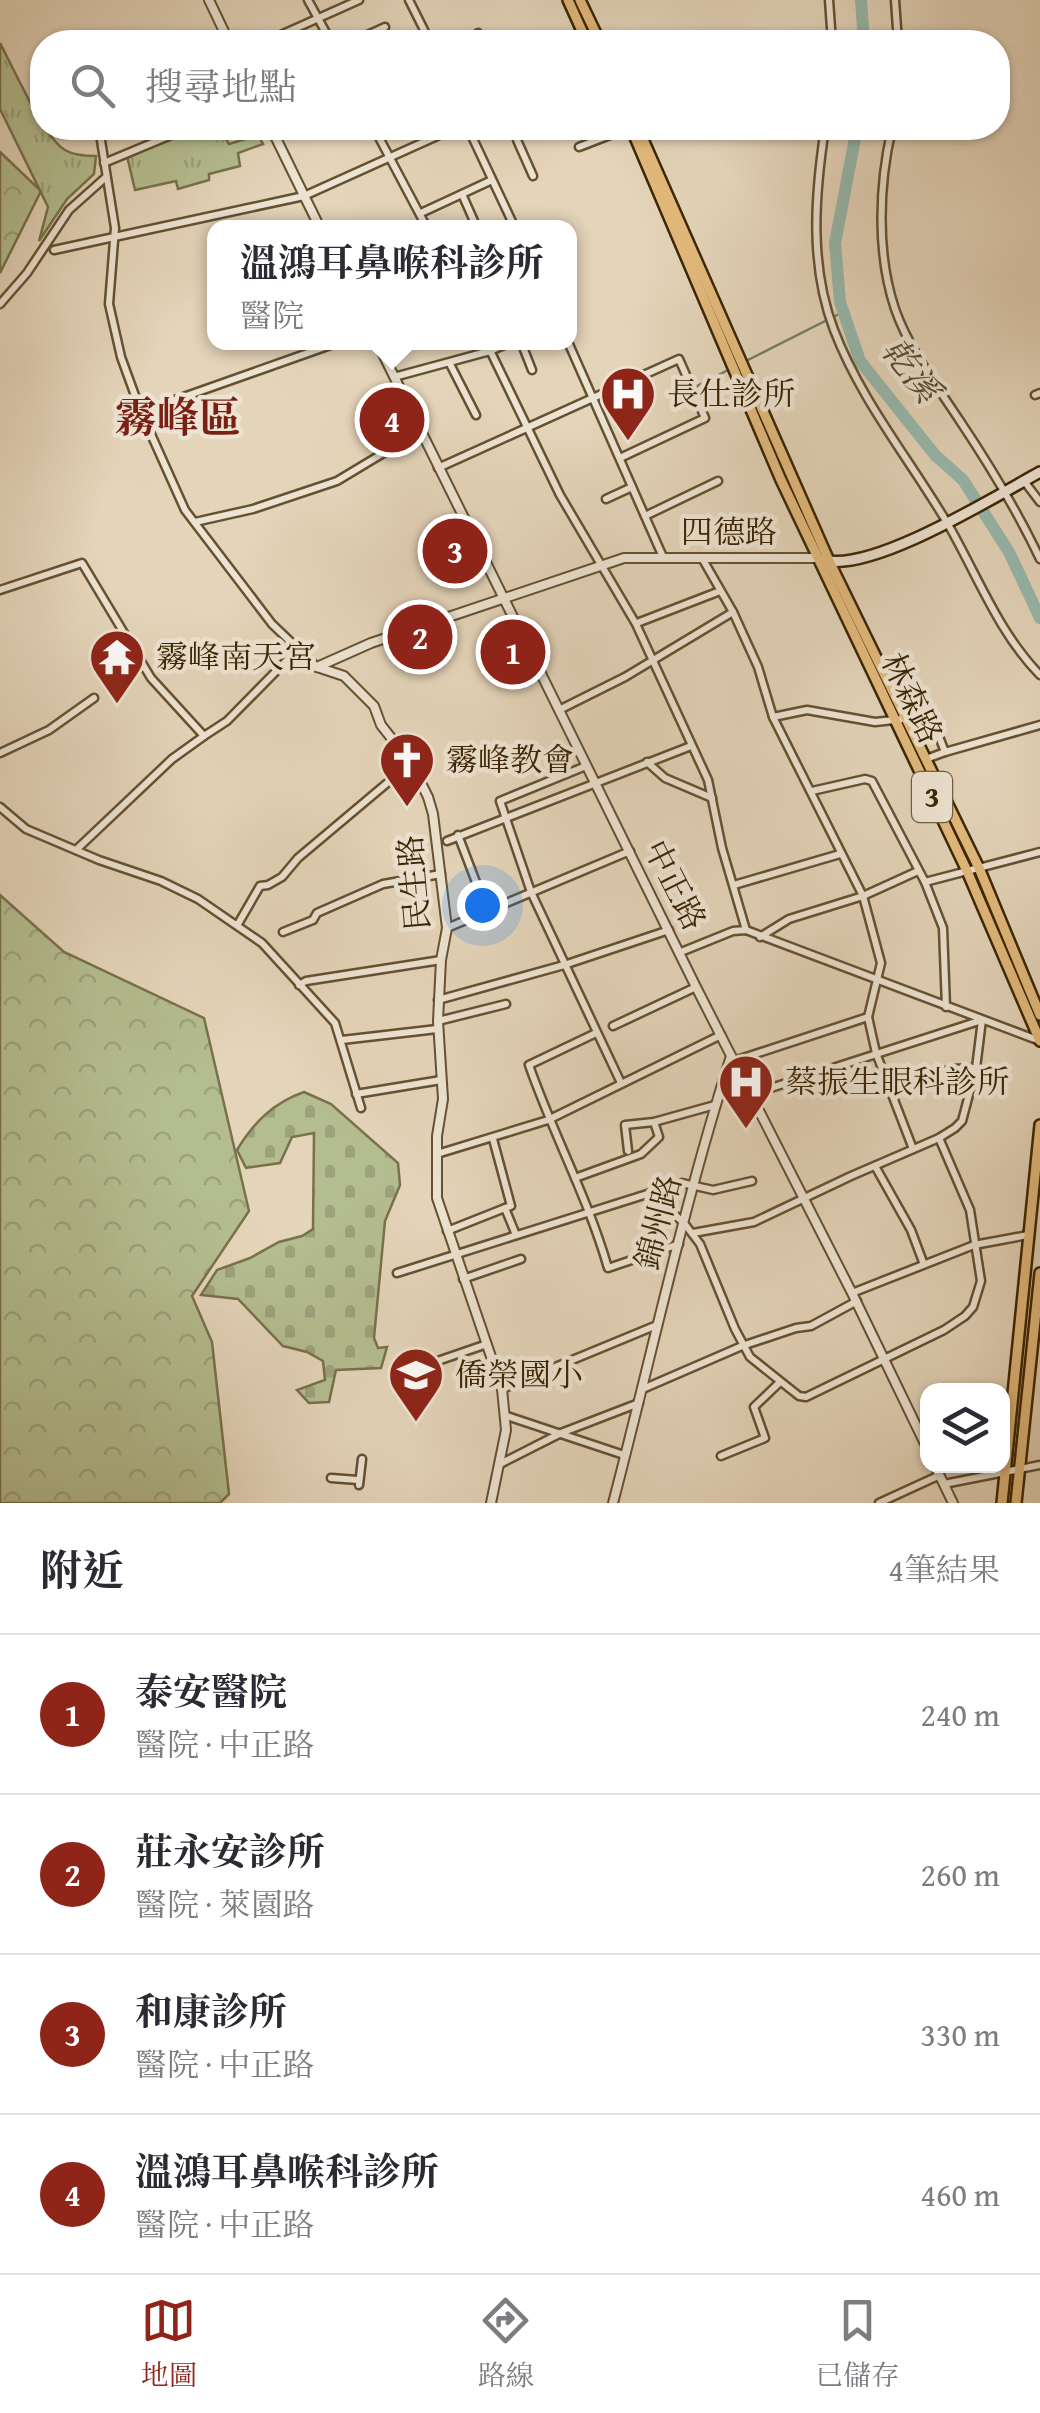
<!DOCTYPE html>
<html lang="zh-TW">
<meta charset="utf-8">
<style>
body{margin:0;font-family:"Gentium Book Plus","Noto Serif TC",serif;background:#f2f2f3;color:#2b2b33}
.controls{position:absolute;right:30px;bottom:30px;display:grid;overflow:hidden;border-radius:20px;box-shadow:0 2px 8px #0004}
.controls button{width:90px;height:90px;display:grid;place-items:center;padding:0;border:0;border-bottom:2px solid #e1e1e2;background:#fff;color:#2b2b33;font:50px sans-serif}
.you{position:absolute;left:482px;top:905px;width:35px;height:35px;margin:-25px;border:8px solid #fff;border-radius:50%;background:#1a73e8;box-shadow:0 0 0 15px #1a73e833}
.badge{display:grid;place-items:center;width:65px;height:65px;border-radius:50%;background:#8f2418;color:#fff;font-size:32px;font-weight:700}
.pin{position:absolute;translate:-50% -50%;border:5px solid #fff;box-shadow:0 2px 10px #0006}
.popup{position:absolute;left:207px;top:220px;width:370px;height:130px;box-sizing:border-box;display:grid;place-content:center;border-radius:20px;background:#fff;filter:drop-shadow(0 2px 8px #0005);font-size:32px;white-space:nowrap;color:#7c7c81}
.popup b{font-size:38px;color:#2b2b33}
.popup::after{content:'';position:absolute;left:50%;top:100%;margin-left:-20px;border:20px solid transparent;border-top-color:#fff}
.list{margin:0;padding:0;list-style:none}
h2{display:flex;justify-content:space-between;align-items:center;height:130px;margin:0;padding:0 40px;font-size:42px}
h2 small{font-size:32px;font-weight:400;color:#7c7c81}
.list li{display:grid;grid-template-columns:65px 1fr auto;gap:30px;align-items:center;box-sizing:border-box;height:160px;padding:0 40px;border-top:2px solid #e1e1e2}
.list b{display:block;font-size:38px;white-space:nowrap}
.list p{margin:0;font-size:32px;white-space:nowrap;color:#7c7c81}
.list em{font-size:32px;font-style:normal;color:#7c7c81}
.icon{flex:none;width:55px;height:55px;fill:none;stroke:currentColor;stroke-width:2;stroke-linecap:round;stroke-linejoin:round}
.map{position:relative;flex:none;width:1040px;height:1503px;overflow:hidden}
.search{position:absolute;background:#fff;box-shadow:0 2px 8px #0004;left:30px;right:30px;top:30px;height:110px;display:flex;align-items:center;gap:25px;box-sizing:border-box;padding:0 35px;border-radius:40px;color:#7c7c81;font-size:38px}
.sheet{height:770px;background:#fff}
nav{display:flex;justify-content:space-around;align-items:center;box-sizing:border-box;height:140px;border-top:2px solid #e1e1e2;background:#fff;font-size:28px;color:#7c7c81}
nav a{display:grid;justify-items:center;gap:5px}
nav .on{color:#8f2418}
.map>svg:first-child{display:block}
.forest{fill:url(#forest-crowns);stroke:#78714a;stroke-width:2.5}
.cemetery{fill:url(#cemetery-stones);stroke:#78714a;stroke-width:2.5}
.park{fill:url(#park-tufts);stroke:#78714a;stroke-width:2.5}
.lines{fill:none;stroke-linecap:round;stroke-linejoin:round}
.stream{stroke:#727d68;stroke-width:2.5}
.river{stroke:#96b8ac;stroke-width:12}
.minor-casing{stroke:#655130;stroke-width:11}
.tertiary-casing{stroke:#655130;stroke-width:12}
.secondary-casing{stroke:#3b2503;stroke-width:14}
.primary-casing{stroke:#3b2503;stroke-width:14}
.minor{stroke:#ede3d2;stroke-width:6}
.tertiary{stroke:#ede3d2;stroke-width:8}
.secondary{stroke:#ede3d2;stroke-width:9}
.primary{stroke:#e2ba7c;stroke-width:9}
.labels{text-anchor:middle;stroke-width:9;stroke-linejoin:round;paint-order:stroke}
.shield{fill:#ede3d2;stroke:#705e41;stroke-width:2.5}
.shield-label{font-size:30px;font-weight:bold;fill:#3b2503}
.poi-label{font-size:32px;fill:#3b2503;stroke:#ede3d2;text-anchor:start}
.street-label{font-size:32px;fill:#3b2503;stroke:#ede3d2}
.water-label{font-size:35px;font-style:italic;fill:#524a2d;stroke:#ede3d2}
.district-label{font-size:42px;font-weight:bold;fill:#7a1f14;stroke:#ede3d2}
</style>
<div class="map">
<svg width="1040" height="1503" viewBox="0 0 1040 1503">
<defs>
<pattern id="forest-crowns" width="20" height="18" patternUnits="userSpaceOnUse" patternTransform="scale(2.5)"><rect width="20" height="18" fill="#b4bd90"/><path d="M2 6a3 3 0 1 1 6 0M12 15a3 3 0 1 1 6 0" fill="none" stroke="#9ca27b"/></pattern>
<pattern id="cemetery-stones" width="16" height="16" patternUnits="userSpaceOnUse" patternTransform="scale(2.5)"><rect width="16" height="16" fill="#b4bd90"/><path d="M2 7V4a2 2 0 0 1 4 0v3zM10 15v-3a2 2 0 0 1 4 0v3z" fill="#9ca27b"/></pattern>
<pattern id="park-tufts" width="24" height="20" patternUnits="userSpaceOnUse" patternTransform="scale(2.5)"><rect width="24" height="20" fill="#b4bd90"/><path d="M3 7l-1-3M5 7V3M7 7l1-3M15 17l-1-3M17 17v-4M19 17l1-3" fill="none" stroke="#9ca27b"/></pattern>
</defs>
<rect width="100%" height="100%" fill="#e4d4b9"/>
<filter id="stains"><feTurbulence type="fractalNoise" baseFrequency=".002" numOctaves="4"/><feColorMatrix values="0 0 0 0 .2 0 0 0 0 .09 0 0 0 0 .02 0 0 0 .5 -.17"/></filter>
<radialGradient id="worn" r=".72"><stop offset=".6" stop-color="#630" stop-opacity="0"/><stop offset="1" stop-color="#630" stop-opacity=".3"/></radialGradient>
<!-- forest -->
<g class="forest">
<polygon points="0,152 41,191 0,273"/>
<polygon points="0,895 64,952 204,1018 249,1211 192,1296 212,1342 229,1494 220,1503 0,1503"/>
</g>
<!-- cemetery -->
<path class="cemetery" d="M304 1092 331 1104 398 1163 400 1185 385 1221 374 1338 378 1348 387 1347 381 1368 336 1370 329 1402 309 1403 297 1390 325 1380 323 1361 307 1352 283 1346 238 1299 201 1295 217 1270 250 1258 279 1242 302 1236 313 1229 314 1133 292 1137 280 1163 246 1168 237 1150C254 1122 273 1103 304 1092Z"/>
<!-- park -->
<g class="park">
<path d="M0 43C14 69 44 138 65 150 73 155 86 156 96 156L94 174 67 199 39 241 48 207 0 109Z"/>
<polygon points="199,128 220,128 229,144 258,135 263,144 238,153 240,166 209,174 209,180 178,189 176,181 135,190 127,156"/>
</g>
<g class="lines">
<!-- stream -->
<g class="stream">
<polyline points="746,361 843,312"/>
<polyline points="685,392 730,369"/>
</g>
<!-- river -->
<g class="river">
<polyline points="861,0 864,42"/>
<polyline points="857,128 835,243 840,302 860,361 935,455 963,480 1009,552 1040,618"/>
</g>
<!-- minor casing -->
<g class="minor-casing">
<g id="minor">
<polyline points="308,0 331,42"/>
<polyline points="409,0 430,42"/>
<polyline points="829,0 832,42"/>
<polyline points="895,0 898,42"/>
<polyline points="478,33 482,42"/>
<polyline points="265,42 359,0"/>
<polyline points="352,42 385,27"/>
<polyline points="99,128 115,228 109,304 121,357 141,412 185,510 272,624 317,667"/>
<polyline points="374,128 427,228"/>
<polyline points="468,128 515,228"/>
<path d="M825 128C815 194 809 265 834 330 861 401 911 461 949 526 978 577 999 633 1040 675"/>
<path d="M892 128C879 184 876 252 895 309 909 349 937 386 960 421 990 466 1017 510 1040 559"/>
<polyline points="517,140 533,176"/>
<polyline points="579,147 628,128"/>
<polyline points="104,163 188,128"/>
<polyline points="462,194 477,228"/>
<polyline points="421,213 492,180"/>
<polyline points="54,250 304,196 455,128"/>
<polyline points="0,304 27,273 69,210 106,177"/>
<polyline points="486,342 560,495 636,624 708,780 722,848 746,930"/>
<polyline points="521,342 532,370"/>
<polyline points="568,342 663,557"/>
<polyline points="450,364 476,415"/>
<polyline points="394,377 490,351 511,342"/>
<polyline points="1035,395 1040,393"/>
<polyline points="141,412 339,342"/>
<polyline points="438,468 679,359 705,418 620,458"/>
<polyline points="1024,481 1040,502"/>
<polyline points="606,499 632,487"/>
<polyline points="645,516 718,481"/>
<polyline points="195,522 253,509 337,481 420,431"/>
<polyline points="702,558 733,612 758,667 773,717 863,896 881,963 868,1017 876,1053 913,1149"/>
<polyline points="0,590 82,563 151,678 204,736 227,721 297,650"/>
<polyline points="637,623 720,591"/>
<polyline points="559,710 625,677 733,612"/>
<polyline points="773,717 807,710 875,722 931,716 945,752 1040,725"/>
<polyline points="0,753 49,730 94,698"/>
<polyline points="926,759 945,752"/>
<polyline points="647,762 665,778 712,798"/>
<polyline points="586,766 500,801 531,892 621,1083"/>
<polyline points="812,791 865,779 872,781 925,882 943,928 946,1007"/>
<polyline points="0,807 26,829 99,860 161,881 198,899 262,943 335,1023 361,1108"/>
<polyline points="458,835 487,911"/>
<polyline points="447,841 691,746"/>
<polyline points="76,850 172,759 204,736"/>
<polyline points="925,882 1040,852"/>
<polyline points="734,885 840,854"/>
<polyline points="238,924 260,886 268,885 282,877 298,858 411,763"/>
<polyline points="447,928 630,851"/>
<polyline points="283,932 313,920 317,913 383,884 441,874"/>
<polyline points="760,937 789,919 863,896 918,871"/>
<polyline points="681,952 733,931 746,930 1040,1041"/>
<polyline points="299,985 306,981 441,960"/>
<polyline points="438,1000 564,965 669,930"/>
<polyline points="438,1021 506,1004"/>
<polyline points="613,1026 696,987"/>
<path d="M596 1033 529 1065C553 1134 588 1198 608 1268L679 1244"/>
<polyline points="342,1040 437,1029"/>
<polyline points="734,1061 868,1017"/>
<polyline points="920,1078 952,1069 976,1068"/>
<polyline points="356,1094 441,1080"/>
<polyline points="493,1139 511,1206 505,1208 516,1235"/>
<polyline points="628,1151 625,1125 654,1122 715,1105"/>
<polyline points="437,1154 548,1120 721,1035"/>
<polyline points="875,1166 911,1230 923,1262"/>
<polyline points="575,1178 641,1154 659,1137 654,1122"/>
<polyline points="650,1193 684,1223 700,1244 735,1329 750,1357 799,1396 806,1397 944,1330 965,1316 973,1307 981,1281 970,1210 939,1138"/>
<polyline points="447,1231 505,1208"/>
<polyline points="693,1233 754,1222 851,1176 939,1138 955,1128 962,1121 976,1068 982,1020 752,1094"/>
<polyline points="397,1273 682,1183 713,1190 752,1181"/>
<polyline points="463,1279 521,1259"/>
<polyline points="852,1293 974,1245 1028,1235"/>
<polyline points="394,1376 487,1344"/>
<polyline points="645,1388 742,1346 796,1328 811,1326 857,1301"/>
<polyline points="502,1389 657,1325"/>
<polyline points="507,1416 624,1455"/>
<polyline points="721,1456 765,1438 754,1407 780,1382"/>
<polyline points="500,1464 561,1433 639,1403"/>
<polyline points="331,1478 358,1480"/>
<polyline points="944,1484 1040,1465"/>
<polyline points="359,1485 362,1459"/>
<polyline points="879,1503 940,1475"/>
</g>
</g>
<!-- tertiary casing -->
<g class="tertiary-casing">
<g id="tertiary">
<polyline points="209,0 229,42"/>
<polyline points="271,128 320,228"/>
<polyline points="377,342 696,987 852,1293 928,1450"/>
<polyline points="317,667 344,676 374,706 381,725 411,763 428,797 433,814 447,928 441,960 438,1021 443,1099 437,1136 437,1198 502,1389 506,1430 491,1503"/>
<polyline points="317,667 371,643 624,558 815,558"/>
<polyline points="935,1466 953,1503"/>
<path d="M613 1503C652 1354 684 1203 731 1056"/>
</g>
</g>
<!-- secondary casing -->
<g class="secondary-casing">
<path id="secondary" d="M824 560C872 573 996 496 1040 472"/>
</g>
<!-- primary casing -->
<g class="primary-casing">
<g id="primary">
<polyline points="568,0 587,42"/>
<polyline points="580,0 600,42"/>
<polyline points="631,128 781,480 967,871 1040,1041"/>
<polyline points="638,128 830,563 979,868 1040,1015"/>
<polyline points="1002,1503 1040,1125"/>
<polyline points="1016,1503 1040,1273"/>
</g>
</g>
<!-- minor -->
<use href="#minor" class="minor"/>
<!-- tertiary -->
<use href="#tertiary" class="tertiary"/>
<!-- secondary -->
<use href="#secondary" class="secondary"/>
<!-- primary -->
<use href="#primary" class="primary"/>
</g>
<!-- icons -->
<defs>
<g id="hospital-pin" transform="scale(2.875)"><path d="M0 17L-7.5 6A9.5 9.5 0 1 1 7.5 6Z" fill="#8f2418" stroke="#ede3d2"/><path d="M-5-5h3v3.5h4V-5h3V5h-3V1.5h-4V5h-3Z" fill="#fff"/></g>
<g id="temple-pin" transform="scale(2.875)"><path d="M0 17L-7.5 6A9.5 9.5 0 1 1 7.5 6Z" fill="#8f2418" stroke="#ede3d2"/><path d="M0-6L5-2H3V0L6.5 2.5H4V6H1.5V3h-3V6H-4V2.5H-6.5L-3 0V-2H-5Z" fill="#fff"/></g>
<g id="church-pin" transform="scale(2.875)"><path d="M0 17L-7.5 6A9.5 9.5 0 1 1 7.5 6Z" fill="#8f2418" stroke="#ede3d2"/><path d="M-1.2-6h2.4v3.5h3.3v2.4h-3.3V6h-2.4V-.1h-3.3v-2.4h3.3Z" fill="#fff"/></g>
<g id="school-pin" transform="scale(2.875)"><path d="M0 17L-7.5 6A9.5 9.5 0 1 1 7.5 6Z" fill="#8f2418" stroke="#ede3d2"/><path d="M0-5L7-2L0 1L-7-2ZM-4 1L0 2.5L4 1V4Q0 6-4 4Z" fill="#fff"/></g>
</defs>
<g fill-rule="evenodd">
<use href="#hospital-pin" x="628" y="394"/>
<use href="#temple-pin" x="117" y="657"/>
<use href="#church-pin" x="407" y="760"/>
<use href="#hospital-pin" x="746" y="1082"/>
<use href="#school-pin" x="416" y="1375"/>
</g>
<g class="labels">
<!-- shield labels -->
<rect class="shield" x="912" y="772" width="40" height="50" rx="8"/>
<g class="shield-label">
<text x="932" y="807">3</text>
</g>
<!-- poi labels -->
<g class="poi-label">
<text x="667" y="405">長仕診所</text>
<text x="156" y="668">霧峰南天宮</text>
<text x="446" y="771">霧峰教會</text>
<text x="785" y="1093">蔡振生眼科診所</text>
<text x="455" y="1386">僑榮國小</text>
</g>
<!-- street labels -->
<g class="street-label">
<text x="729" y="543">四德路</text>
<text transform="translate(912 698) rotate(64)" y="11">林森路</text>
<text transform="translate(414 883) rotate(-95)" y="11">民生路</text>
<text transform="translate(675 885) rotate(63)" y="11">中正路</text>
<text transform="translate(658 1222) rotate(-75)" y="11">錦州路</text>
</g>
<!-- water labels -->
<g class="water-label">
<text transform="translate(911 370) rotate(52)" y="12">乾溪</text>
</g>
<!-- district labels -->
<g class="district-label">
<text x="178" y="432">霧峰區</text>
</g>
</g>
<rect width="100%" height="100%" filter="url(#stains)"/>
<rect width="100%" height="100%" fill="url(#worn)"/>
</svg>
<div class="controls">
<button><svg class="icon" aria-label="layers" viewBox="0 0 24 24"><path d="M12 4l9 5-9 5-9-5zM3 14l9 5 9-5"/></svg></button>
</div>
<div class="you"></div>
<div class="pin badge" style="left:513px;top:652px">1</div>
<div class="pin badge" style="left:420px;top:637px">2</div>
<div class="pin badge" style="left:455px;top:551px">3</div>
<div class="pin badge" style="left:392px;top:420px">4</div>
<div class="popup"><b>溫鴻耳鼻喉科診所</b>醫院</div>
<div class="search"><svg class="icon" aria-label="search" viewBox="0 0 24 24"><circle cx="10" cy="10" r="6"/><path d="M15 15l6 6"/></svg>搜尋地點</div>
</div>
<section class="sheet">
<h2>附近<small>4筆結果</small></h2>
<ul class="list">
<li><span class="badge">1</span><div><b>泰安醫院</b><p>醫院 · 中正路</p></div><em>240 m</em></li>
<li><span class="badge">2</span><div><b>莊永安診所</b><p>醫院 · 萊園路</p></div><em>260 m</em></li>
<li><span class="badge">3</span><div><b>和康診所</b><p>醫院 · 中正路</p></div><em>330 m</em></li>
<li><span class="badge">4</span><div><b>溫鴻耳鼻喉科診所</b><p>醫院 · 中正路</p></div><em>460 m</em></li>
</ul>
</section>
<nav>
<a class="on"><svg class="icon" aria-label="map" viewBox="0 0 24 24"><path d="M3 6l6-2 6 2 6-2v14l-6 2-6-2-6 2zM9 4v14M15 6v14"/></svg>地圖</a>
<a><svg class="icon" aria-label="directions" viewBox="0 0 24 24"><path d="M12 3l9 9-9 9-9-9zM9 14v-3h6M13 9l2 2-2 2"/></svg>路線</a>
<a><svg class="icon" aria-label="saved" viewBox="0 0 24 24"><path d="M7 4h10v16l-5-4-5 4z"/></svg>已儲存</a>
</nav>
